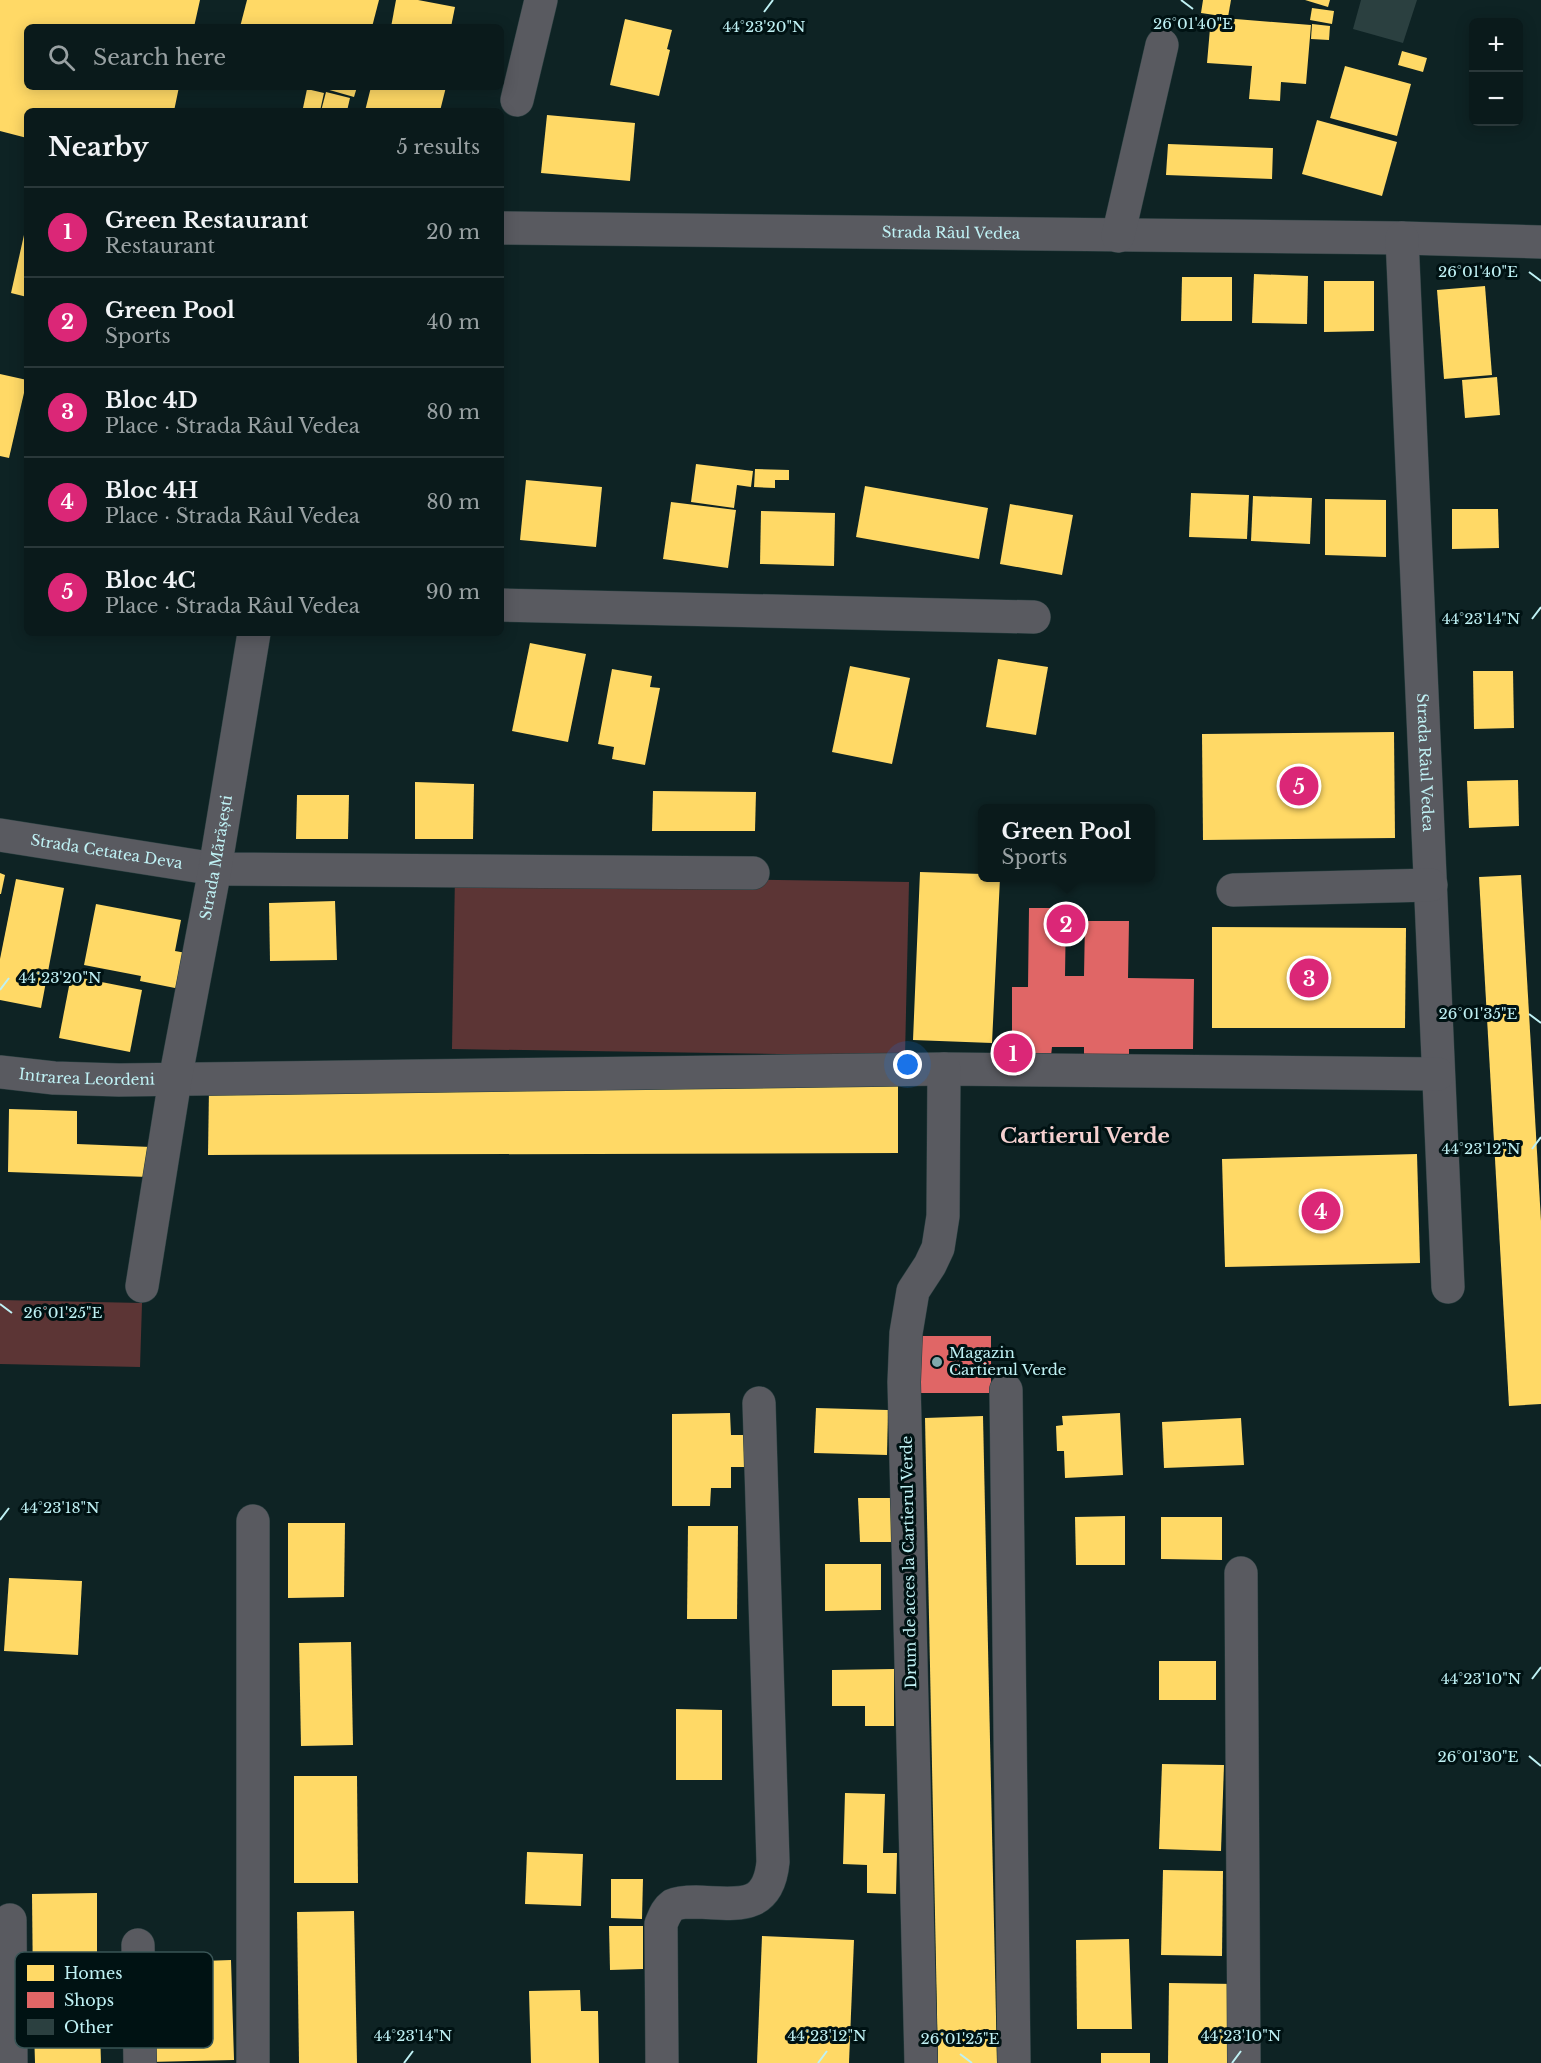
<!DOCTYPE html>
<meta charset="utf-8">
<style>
body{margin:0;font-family:"Libre Baskerville",serif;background:#182728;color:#f1f3f6}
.controls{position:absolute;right:18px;top:18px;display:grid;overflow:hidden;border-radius:9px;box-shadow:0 3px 15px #0003}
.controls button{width:54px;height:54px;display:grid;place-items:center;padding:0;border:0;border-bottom:2px solid #2a383a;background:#0a1a1b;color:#f1f3f6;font:30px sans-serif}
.you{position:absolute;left:908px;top:1065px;width:21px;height:21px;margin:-15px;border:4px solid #fff;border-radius:50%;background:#1a73e8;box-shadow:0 0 0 9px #1a73e833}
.badge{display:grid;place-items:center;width:39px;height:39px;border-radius:50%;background:#db2777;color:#fff;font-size:20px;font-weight:700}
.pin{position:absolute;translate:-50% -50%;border:3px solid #fff;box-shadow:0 2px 6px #0006}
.popup{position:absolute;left:978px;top:804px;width:177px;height:78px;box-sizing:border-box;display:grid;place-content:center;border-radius:9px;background:#0a1a1b;filter:drop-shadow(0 2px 4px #0005);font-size:20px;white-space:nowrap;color:#99a1a3}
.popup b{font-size:22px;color:#f1f3f6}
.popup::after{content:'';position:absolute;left:50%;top:100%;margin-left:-12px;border:12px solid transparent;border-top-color:#0a1a1b}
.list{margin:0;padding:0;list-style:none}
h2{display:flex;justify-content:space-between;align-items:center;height:78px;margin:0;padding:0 24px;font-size:26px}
h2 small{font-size:20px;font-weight:400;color:#99a1a3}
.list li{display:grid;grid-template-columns:39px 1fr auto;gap:18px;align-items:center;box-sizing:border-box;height:90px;padding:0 24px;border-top:2px solid #2a383a}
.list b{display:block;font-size:22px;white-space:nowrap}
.list p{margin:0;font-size:20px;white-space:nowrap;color:#99a1a3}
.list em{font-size:20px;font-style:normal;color:#99a1a3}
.icon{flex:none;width:33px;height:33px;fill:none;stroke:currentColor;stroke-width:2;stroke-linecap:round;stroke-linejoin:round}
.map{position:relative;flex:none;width:1541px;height:2063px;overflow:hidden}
.search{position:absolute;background:#0a1a1b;box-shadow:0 3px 15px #0003;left:24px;top:24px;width:480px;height:66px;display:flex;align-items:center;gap:15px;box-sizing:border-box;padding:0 21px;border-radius:9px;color:#99a1a3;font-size:22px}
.panel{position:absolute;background:#0a1a1b;box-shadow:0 3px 15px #0003;left:24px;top:108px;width:480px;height:528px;border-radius:9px}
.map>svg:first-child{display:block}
.green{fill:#5c3535}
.homes{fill:#ffd966}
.shops{fill:#e06666}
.building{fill:#2b4040}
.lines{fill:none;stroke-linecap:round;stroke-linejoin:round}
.minor-casing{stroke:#283e3f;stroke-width:34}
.minor{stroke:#595a60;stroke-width:33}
.ticks{fill:none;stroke:#bff1f4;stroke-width:2}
.poi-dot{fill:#81a9ab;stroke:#001213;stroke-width:2}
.labels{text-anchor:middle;stroke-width:6;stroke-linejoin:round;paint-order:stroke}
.street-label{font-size:15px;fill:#bff1f4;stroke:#001213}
.poi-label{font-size:15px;fill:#bff1f4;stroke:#001213;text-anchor:start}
.district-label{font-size:21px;font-weight:bold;fill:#f5d1d0;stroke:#001213}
.key{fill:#001213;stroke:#395556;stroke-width:1.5}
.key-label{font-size:16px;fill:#bff1f4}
.ticks-label{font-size:15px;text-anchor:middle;fill:#bff1f4;stroke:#001213;stroke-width:6;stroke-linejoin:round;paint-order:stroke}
</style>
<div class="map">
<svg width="1541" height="2063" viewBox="0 0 1541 2063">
<rect width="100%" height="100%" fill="#0e2324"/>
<!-- green -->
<g class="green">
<polygon points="455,875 909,882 905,1056 452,1049"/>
<polygon points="0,1300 142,1303 140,1367 0,1364"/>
</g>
<!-- homes -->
<g class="homes">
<polygon points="0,0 200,0 194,27 27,27 27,87 179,87 174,111 27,111 27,138 0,131"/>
<polygon points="247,0 379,0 372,27 240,27"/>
<polygon points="396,0 418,0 455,7 451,27 391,27"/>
<polygon points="1203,0 1231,0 1228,17 1201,13"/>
<polygon points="1305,0 1330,0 1328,7"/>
<polygon points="1312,8 1334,11 1332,24 1310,20"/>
<polygon points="1211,17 1311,25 1306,84 1281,82 1280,101 1249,99 1252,66 1207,63"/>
<polygon points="625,19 672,30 667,49 670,50 659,96 610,85"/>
<polygon points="1312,24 1330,26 1329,40 1311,39"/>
<polygon points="1402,51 1427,58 1423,72 1398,65"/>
<polygon points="1345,66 1411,84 1397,136 1330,118"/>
<polygon points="319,87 357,87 354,97"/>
<polygon points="371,87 446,87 440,111 365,111"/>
<polygon points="307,89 324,93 320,111 303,108"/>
<polygon points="326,92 350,98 347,111 321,111"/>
<polygon points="547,115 635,123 630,181 541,173"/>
<polygon points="1317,120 1397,142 1382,196 1302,174"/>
<polygon points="1168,144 1273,148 1272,179 1166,175"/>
<polygon points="26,226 27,226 27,297 11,293"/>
<polygon points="1254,274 1308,276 1307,324 1252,323"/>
<polygon points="1182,277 1232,277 1232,321 1181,321"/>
<polygon points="1324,281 1374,281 1374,331 1324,332"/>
<polygon points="1485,286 1492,375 1444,379 1437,290"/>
<polygon points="0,374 27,380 9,458 0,456"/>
<polygon points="1497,377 1500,415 1465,418 1462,380"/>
<polygon points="696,464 753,471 751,487 737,485 734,508 691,502"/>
<polygon points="755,469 789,470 789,480 775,480 775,488 754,487"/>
<polygon points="526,480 602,487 596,547 520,540"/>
<polygon points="865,486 988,508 979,559 856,537"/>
<polygon points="1191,493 1249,495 1247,539 1189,537"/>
<polygon points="1253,496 1312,498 1310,544 1251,541"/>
<polygon points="1325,499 1386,500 1386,557 1325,555"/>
<polygon points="671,502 736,510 728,568 663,559"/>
<polygon points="1010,504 1073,515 1062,575 1000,564"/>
<polygon points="1452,509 1498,509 1499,548 1452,549"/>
<polygon points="761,511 835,513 834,566 760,564"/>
<polygon points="530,643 586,654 568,742 512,731"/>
<polygon points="998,659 1048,667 1036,735 986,727"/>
<polygon points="850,666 910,678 892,764 832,752"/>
<polygon points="612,669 652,676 650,687 660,688 645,765 612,759 614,747 598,744"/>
<polygon points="1473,671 1513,671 1514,728 1474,729"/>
<polygon points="1394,732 1395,838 1203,840 1202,734"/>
<polygon points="1518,780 1519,826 1469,828 1467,781"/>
<polygon points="415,782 474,784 473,839 415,839"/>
<polygon points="653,791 756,792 755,831 652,831"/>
<polygon points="297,795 349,795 348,839 296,839"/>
<polygon points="920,872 982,874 982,878 1000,878 992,1043 913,1040"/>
<polygon points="0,873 5,875 1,894 0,894"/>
<polygon points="1521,875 1541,1221 1541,1404 1509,1406 1479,877"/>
<polygon points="16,879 64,888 41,1008 0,1000 0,959"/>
<polygon points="335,901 337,960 270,961 269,903"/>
<polygon points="96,904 181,920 175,951 192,954 185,990 140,981 141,976 84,965"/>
<polygon points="1212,927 1406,928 1405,1028 1212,1028"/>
<polygon points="71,976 142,990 130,1052 59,1038"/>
<polygon points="898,1086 898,1153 208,1155 209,1088"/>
<polygon points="9,1109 77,1111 77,1144 151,1147 148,1177 8,1172"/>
<polygon points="1417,1154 1420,1263 1225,1267 1222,1159"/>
<polygon points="816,1408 888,1410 887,1455 814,1453"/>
<polygon points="730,1413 731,1435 746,1435 746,1467 731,1467 731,1488 711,1488 710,1506 672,1506 672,1414"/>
<polygon points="1120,1413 1123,1475 1065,1478 1064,1451 1057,1451 1056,1426 1063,1425 1062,1416"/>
<polygon points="983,1416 997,2063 938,2063 925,1418"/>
<polygon points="1241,1418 1244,1465 1164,1468 1162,1422"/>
<polygon points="858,1498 895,1498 896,1542 860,1542"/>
<polygon points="1125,1516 1125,1565 1076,1565 1075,1517"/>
<polygon points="1161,1517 1222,1517 1222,1560 1161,1559"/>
<polygon points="288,1523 345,1523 344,1597 288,1598"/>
<polygon points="688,1526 738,1526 737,1619 687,1619"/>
<polygon points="825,1564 881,1564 881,1610 825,1611"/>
<polygon points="9,1578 82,1581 78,1655 4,1651"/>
<polygon points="351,1642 353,1745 301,1746 299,1643"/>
<rect x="1159" y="1661" width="57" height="39"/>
<polygon points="894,1669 894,1726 865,1726 865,1706 832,1706 832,1670"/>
<polygon points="676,1709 722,1710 722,1780 676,1780"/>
<polygon points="1162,1764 1224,1765 1221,1851 1159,1849"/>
<polygon points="294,1776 357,1776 358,1883 294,1883"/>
<polygon points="845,1793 885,1794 883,1853 897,1853 896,1894 867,1893 867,1865 843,1864"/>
<polygon points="527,1852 583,1854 581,1906 525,1904"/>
<polygon points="1163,1870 1223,1871 1222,1956 1161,1955"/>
<polygon points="611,1879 643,1879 642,1919 611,1918"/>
<polygon points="97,1893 97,1989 33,1990 32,1894"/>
<polygon points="354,1911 357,2063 299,2063 297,1912"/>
<polygon points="609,1926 643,1926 643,1969 610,1970"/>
<polygon points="762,1936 854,1940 849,2063 757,2063"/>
<polygon points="1129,1939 1132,2029 1077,2029 1076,1940"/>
<polygon points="231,1960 234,2060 149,2062 146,1963"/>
<polygon points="1169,1983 1236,1984 1235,2063 1168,2063"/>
<polygon points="580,1990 581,2011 598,2011 599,2063 531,2063 529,1991"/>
<polygon points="100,2029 101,2063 35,2063 34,2031"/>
<rect x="1101" y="2053" width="49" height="10"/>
</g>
<!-- shops -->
<g class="shops">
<polygon points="1029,908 1066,908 1065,976 1084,976 1085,921 1129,921 1128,978 1194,979 1193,1049 1129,1049 1129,1057 1084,1057 1084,1047 1052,1047 1051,1056 1012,1055 1012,987 1028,987"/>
<rect x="920" y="1336" width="71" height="57"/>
</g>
<!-- building -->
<polygon class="building" points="1361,0 1417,0 1403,43 1353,29"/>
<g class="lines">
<!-- minor casing -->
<g class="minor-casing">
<g id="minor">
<polyline points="517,100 541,0"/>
<path id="s1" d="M501 228 1402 238 1541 242"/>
<polyline points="1118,236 1162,45"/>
<path id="s2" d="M1402 238 1448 1287"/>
<polyline points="501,605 1034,617"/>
<path id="s3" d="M0 835 215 869 753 873"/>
<polyline points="1233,890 1431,885"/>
<path id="s4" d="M0 1072 54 1078 119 1080 944 1069 1438 1074"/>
<path id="s5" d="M142 1286 175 1080 215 869 254 633"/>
<polyline points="1006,1390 1014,2063"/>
<polyline points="253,1521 253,2063"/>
<polyline points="1241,1573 1244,2063"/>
<polyline points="10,1920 11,2063"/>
<polyline points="138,1945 140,2063"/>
<path d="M662 2063 661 1924C664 1917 666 1910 673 1905 679 1902 689 1902 696 1902 735 1903 768 1913 773 1862L759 1403"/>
<polyline points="921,2063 904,1382 906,1333 913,1291 930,1265 938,1248 943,1216 944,1069"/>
</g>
</g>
<!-- minor -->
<use href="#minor" class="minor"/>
</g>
<!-- ticks -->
<path class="ticks" d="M1181 0 1193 9M764 12 773 0M1529 272 1541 281M1532 619 1541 607M0 990 9 978M1529 1014 1541 1023M1532 1149 1541 1137M0 1304 12 1313M0 1520 9 1508M1532 1679 1541 1667M1529 1756 1541 1766M960 2054 972 2063M404 2063 413 2051M818 2063 827 2051M1232 2063 1241 2051"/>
<!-- markers -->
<circle class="poi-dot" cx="937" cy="1362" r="6"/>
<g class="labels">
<!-- street labels -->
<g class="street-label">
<text dy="5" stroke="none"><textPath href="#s1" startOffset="450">Strada Râul Vedea</textPath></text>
<text dy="5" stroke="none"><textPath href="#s2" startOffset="525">Strada Râul Vedea</textPath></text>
<text dy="5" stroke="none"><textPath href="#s3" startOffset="108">Strada Cetatea Deva</textPath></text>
<text dy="5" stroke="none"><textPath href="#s5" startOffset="435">Strada Mărășești</textPath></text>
<text dy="5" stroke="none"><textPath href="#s4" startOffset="87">Intrarea Leordeni</textPath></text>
<text transform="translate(909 1562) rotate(-91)" y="5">Drum de acces la Cartierul Verde</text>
</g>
<!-- poi labels -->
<g class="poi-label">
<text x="949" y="1358">Magazin<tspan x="949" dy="17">Cartierul Verde</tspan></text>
</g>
<!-- district labels -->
<g class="district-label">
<text x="1085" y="1143">Cartierul Verde</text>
</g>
</g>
<!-- legend -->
<rect x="15" y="1952" width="198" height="96" rx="9" class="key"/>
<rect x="27" y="1965" width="27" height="16" fill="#ffd966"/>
<rect x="27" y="1992" width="27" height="16" fill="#e06666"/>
<rect x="27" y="2019" width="27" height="16" fill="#2b4040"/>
<g class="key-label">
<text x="64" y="1979">Homes</text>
<text x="64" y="2006">Shops</text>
<text x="64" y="2033">Other</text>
</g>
<g class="ticks-label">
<text x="1193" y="29">26°01'40"E</text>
<text x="764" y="32">44°23'20"N</text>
<text x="1478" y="277">26°01'40"E</text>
<text x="1481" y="624">44°23'14"N</text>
<text x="60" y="983">44°23'20"N</text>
<text x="1478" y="1019">26°01'35"E</text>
<text x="1481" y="1154">44°23'12"N</text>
<text x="63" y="1318">26°01'25"E</text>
<text x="60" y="1513">44°23'18"N</text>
<text x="1481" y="1684">44°23'10"N</text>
<text x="1478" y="1762">26°01'30"E</text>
<text x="413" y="2041">44°23'14"N</text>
<text x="827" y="2041">44°23'12"N</text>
<text x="1241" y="2041">44°23'10"N</text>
<text x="960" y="2044">26°01'25"E</text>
</g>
</svg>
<div class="controls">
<button>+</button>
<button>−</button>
</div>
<div class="you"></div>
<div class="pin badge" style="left:1013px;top:1053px">1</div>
<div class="pin badge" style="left:1066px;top:924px">2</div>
<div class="popup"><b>Green Pool</b>Sports</div>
<div class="pin badge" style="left:1309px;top:978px">3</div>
<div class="pin badge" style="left:1321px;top:1211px">4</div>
<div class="pin badge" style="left:1299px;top:786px">5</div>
<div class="search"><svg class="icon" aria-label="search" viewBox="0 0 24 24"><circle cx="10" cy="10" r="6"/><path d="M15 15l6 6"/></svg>Search here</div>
<section class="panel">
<h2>Nearby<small>5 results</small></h2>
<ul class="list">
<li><span class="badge">1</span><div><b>Green Restaurant</b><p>Restaurant</p></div><em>20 m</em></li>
<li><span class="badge">2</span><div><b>Green Pool</b><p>Sports</p></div><em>40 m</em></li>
<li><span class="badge">3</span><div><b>Bloc 4D</b><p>Place · Strada Râul Vedea</p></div><em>80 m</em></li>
<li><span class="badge">4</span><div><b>Bloc 4H</b><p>Place · Strada Râul Vedea</p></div><em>80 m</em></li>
<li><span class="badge">5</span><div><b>Bloc 4C</b><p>Place · Strada Râul Vedea</p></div><em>90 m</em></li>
</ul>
</section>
</div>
